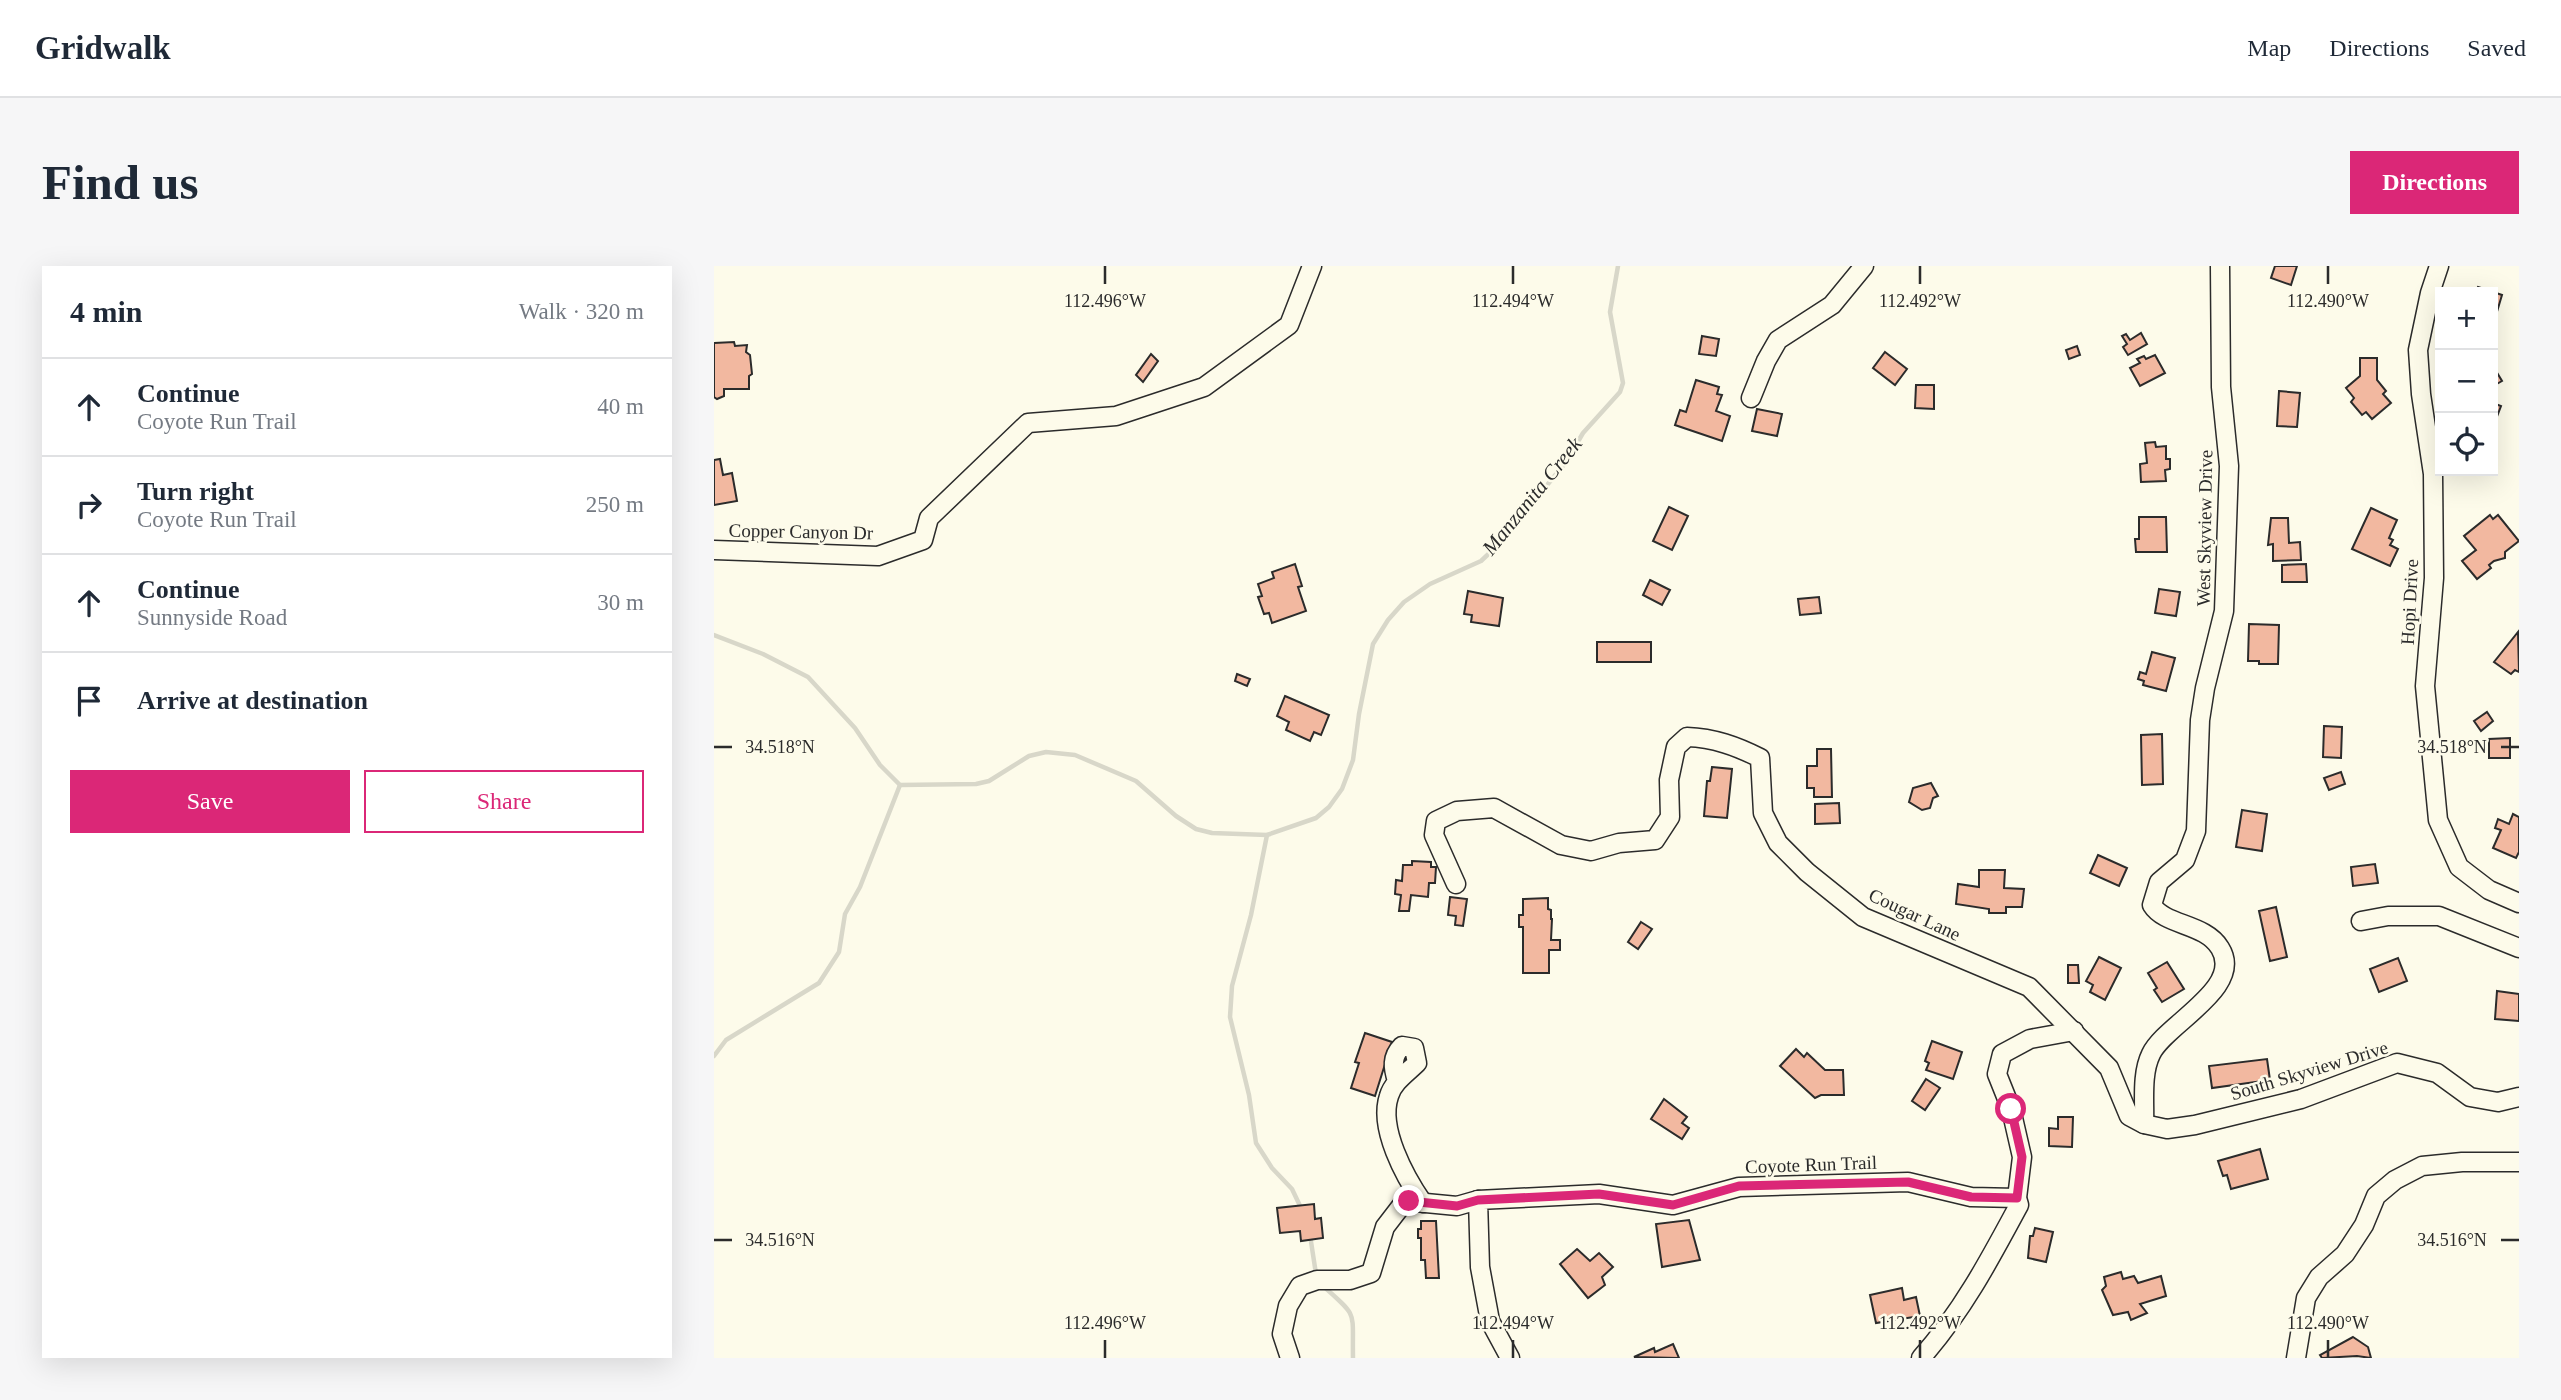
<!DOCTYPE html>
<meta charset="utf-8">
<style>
body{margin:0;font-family:"Times New Roman",serif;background:#f6f6f7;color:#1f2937}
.controls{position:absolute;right:21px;top:21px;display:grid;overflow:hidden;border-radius:0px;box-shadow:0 7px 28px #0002}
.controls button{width:63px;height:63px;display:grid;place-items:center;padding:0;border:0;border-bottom:2px solid #e0e1e3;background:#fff;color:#1f2937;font:35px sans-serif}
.stop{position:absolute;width:21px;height:21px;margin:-16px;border:5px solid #db2777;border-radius:50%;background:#fff}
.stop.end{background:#db2777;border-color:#fff;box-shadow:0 2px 7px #0008}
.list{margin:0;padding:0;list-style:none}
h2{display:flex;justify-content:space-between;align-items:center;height:91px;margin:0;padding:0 28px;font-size:30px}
h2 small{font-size:23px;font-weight:400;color:#747a83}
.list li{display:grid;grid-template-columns:46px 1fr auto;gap:21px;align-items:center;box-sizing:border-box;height:98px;padding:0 28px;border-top:2px solid #e0e1e3}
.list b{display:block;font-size:26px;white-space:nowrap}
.list p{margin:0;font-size:23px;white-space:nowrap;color:#747a83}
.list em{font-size:23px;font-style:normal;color:#747a83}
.actions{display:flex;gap:14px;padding:21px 28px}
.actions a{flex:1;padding:16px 0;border:2px solid #db2777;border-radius:0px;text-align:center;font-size:24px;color:#db2777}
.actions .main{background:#db2777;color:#fff}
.icon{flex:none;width:38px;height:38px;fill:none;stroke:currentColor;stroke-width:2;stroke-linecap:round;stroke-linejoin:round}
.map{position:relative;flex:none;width:1805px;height:1092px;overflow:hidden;border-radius:0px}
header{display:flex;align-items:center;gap:42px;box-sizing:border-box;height:98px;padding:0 35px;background:#fff;border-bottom:2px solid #e0e1e3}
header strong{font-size:33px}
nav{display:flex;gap:38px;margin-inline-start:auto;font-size:24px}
.intro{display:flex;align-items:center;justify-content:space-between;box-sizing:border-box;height:168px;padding:0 42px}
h1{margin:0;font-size:49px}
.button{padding:18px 32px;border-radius:0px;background:#db2777;color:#fff;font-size:24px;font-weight:700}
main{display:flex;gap:42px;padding:0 42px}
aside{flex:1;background:#fff;border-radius:0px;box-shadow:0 7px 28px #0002}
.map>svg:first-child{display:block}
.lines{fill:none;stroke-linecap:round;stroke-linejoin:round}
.stream{stroke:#d8d7c9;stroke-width:4.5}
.building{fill:#f2b8a0;stroke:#2b2b2b;stroke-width:2}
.minor-casing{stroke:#2b2b2b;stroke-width:21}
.minor{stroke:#fdfbea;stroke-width:18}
.route{stroke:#db2777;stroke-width:9}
.ticks{fill:none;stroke:#2b2b2b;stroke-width:2.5}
.labels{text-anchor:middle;stroke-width:5;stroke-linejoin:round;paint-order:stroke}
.street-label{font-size:19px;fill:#2b2b2b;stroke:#fdfbea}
.water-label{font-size:21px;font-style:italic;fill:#2b2b2b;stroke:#fdfbea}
.ticks-label{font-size:18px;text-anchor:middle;fill:#2b2b2b;stroke:#fdfbea;stroke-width:5;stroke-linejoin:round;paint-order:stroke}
</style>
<header>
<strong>Gridwalk</strong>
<nav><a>Map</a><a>Directions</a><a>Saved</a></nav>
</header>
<div class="intro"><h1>Find us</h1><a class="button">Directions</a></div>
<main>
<aside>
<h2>4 min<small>Walk · 320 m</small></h2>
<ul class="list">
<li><svg class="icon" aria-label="ahead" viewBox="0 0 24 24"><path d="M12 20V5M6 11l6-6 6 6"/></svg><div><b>Continue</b><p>Coyote Run Trail</p></div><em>40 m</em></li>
<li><svg class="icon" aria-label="right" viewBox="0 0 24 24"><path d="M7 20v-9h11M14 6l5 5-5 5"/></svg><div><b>Turn right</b><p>Coyote Run Trail</p></div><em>250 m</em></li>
<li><svg class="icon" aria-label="ahead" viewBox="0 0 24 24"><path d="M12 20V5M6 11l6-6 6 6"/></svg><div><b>Continue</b><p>Sunnyside Road</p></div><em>30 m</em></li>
<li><svg class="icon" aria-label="arrive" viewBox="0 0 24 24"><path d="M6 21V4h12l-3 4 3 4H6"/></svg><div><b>Arrive at destination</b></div></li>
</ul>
<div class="actions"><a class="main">Save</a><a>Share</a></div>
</aside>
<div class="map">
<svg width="1805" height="1092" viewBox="0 0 1805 1092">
<rect width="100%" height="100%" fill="#fdfbea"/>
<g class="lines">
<!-- stream -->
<g class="stream">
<polyline points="0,369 49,388 94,411 141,462 166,499 186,519 262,518 275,515 315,490 332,486 361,489 422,515 462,550 482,563 498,567 553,569 602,552 615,541 628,523 639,494 645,448 659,378 674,354 690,336 716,318 767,295 784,279 852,196 869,167 906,126 909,117 896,46 904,0"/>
<polyline points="553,569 537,649 518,720 516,751 535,829 542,877 558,902 578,923 588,944"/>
<polyline points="0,790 12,774 105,717 125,686 131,648 146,621 186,519"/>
<polyline points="596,969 602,1008"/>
<path d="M608 1019C645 1052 638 1043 639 1092"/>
</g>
</g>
<!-- building -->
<g class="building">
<polygon points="1561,0 1583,0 1577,19 1557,12"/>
<polygon points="1764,21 1788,29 1782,49 1780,48 1779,51 1779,26 1762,26"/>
<polygon points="1427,67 1433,78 1414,89 1409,81 1413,78 1408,70 1412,68 1416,74"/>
<polygon points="988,70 1005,73 1002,90 985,88"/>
<polygon points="20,76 21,80 33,79 32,86 36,89 38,108 35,110 35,123 10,123 10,130 3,133 0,131 0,77"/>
<polygon points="1363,80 1366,89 1355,93 1352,84"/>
<polygon points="1171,86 1193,103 1181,119 1159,102"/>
<polygon points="437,88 444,95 429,116 422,109"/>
<polygon points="1441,89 1451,107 1426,120 1416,102 1426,97 1423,93 1430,90 1432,93"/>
<polygon points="1646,92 1663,92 1663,114 1672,125 1669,128 1677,137 1658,153 1652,146 1648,149 1637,136 1640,132 1632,122 1646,110"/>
<polygon points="1779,100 1788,115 1779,120"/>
<polygon points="982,114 1005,121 1003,128 1008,129 1002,145 1016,150 1008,175 961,159 966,144 972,146"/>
<polygon points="1202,119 1220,119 1220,143 1201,142"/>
<polygon points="1565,125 1586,127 1583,161 1563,160"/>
<polygon points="1779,137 1787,140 1779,161"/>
<polygon points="1043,143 1068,148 1063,170 1038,165"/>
<polygon points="1441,176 1442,181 1452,180 1452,193 1456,193 1456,203 1451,204 1452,215 1427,216 1426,198 1433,197 1431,177"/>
<polygon points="6,193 9,209 18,207 23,235 0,239 0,194"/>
<polygon points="955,241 974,250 958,284 939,275"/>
<polygon points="1657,242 1683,254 1675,272 1679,274 1676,279 1684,283 1676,300 1638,283"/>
<polygon points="1776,249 1779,253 1784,249 1805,275 1791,286 1791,292 1780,295 1775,299 1777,302 1763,313 1748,295 1762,284 1750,270"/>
<polygon points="1425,251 1452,251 1453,286 1422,286 1421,273 1425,273"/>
<polygon points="1557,252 1574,252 1575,277 1586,276 1587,294 1559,295 1559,278 1554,279"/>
<polygon points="581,298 588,320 584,321 592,345 558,357 555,347 550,348 544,331 548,330 544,318 560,312 558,306"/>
<polygon points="1592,298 1593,316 1568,316 1568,299"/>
<polygon points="936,314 956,324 948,339 929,329"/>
<polygon points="1445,323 1466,326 1462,350 1441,347"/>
<polygon points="754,325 789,332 785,360 757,356 758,349 750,348"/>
<polygon points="1105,331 1107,347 1086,349 1084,333"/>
<polygon points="1535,358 1565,359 1564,398 1545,398 1545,395 1534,395"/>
<polygon points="1804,366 1805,406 1801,404 1797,408 1780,396"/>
<rect x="883" y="376" width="54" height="20"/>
<polygon points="1438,386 1461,392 1452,425 1429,419 1430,415 1424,413 1426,406 1432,408"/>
<polygon points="523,408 536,413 533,420 521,415"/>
<polygon points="571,430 615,449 607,469 600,466 596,475 572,464 575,456 563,450"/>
<polygon points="1773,446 1779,455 1767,465 1760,455"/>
<polygon points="1610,460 1628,461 1627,492 1609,491"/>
<polygon points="1448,468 1449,518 1428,519 1427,469"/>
<polygon points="1796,472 1796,492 1775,492 1775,473"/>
<polygon points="1103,483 1117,483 1118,531 1100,531 1100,522 1093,522 1093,500 1103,500"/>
<polygon points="998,501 1018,503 1013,552 990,550 993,515 996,515"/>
<polygon points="1627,506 1631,518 1615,524 1610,512"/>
<polygon points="1217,517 1224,530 1219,532 1216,542 1208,544 1195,536 1199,522"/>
<polygon points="1125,537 1126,557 1101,558 1101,538"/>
<polygon points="1528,544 1553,548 1548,585 1522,581"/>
<polygon points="1799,548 1805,551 1805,586 1802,592 1779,582 1787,564 1781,562 1784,553 1795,558"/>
<polygon points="1384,589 1413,602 1405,620 1376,607"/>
<polygon points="698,595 717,596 717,601 722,601 721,617 715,617 714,631 697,629 695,645 685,645 687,629 681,628 682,614 688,615 689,599 698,599"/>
<polygon points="1661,598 1664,617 1639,620 1637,601"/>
<polygon points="1265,604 1291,604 1290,622 1310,623 1308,641 1292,641 1292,647 1275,647 1275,643 1242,638 1244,618 1265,621"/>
<polygon points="736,631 753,633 749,660 741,659 742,650 734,649"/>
<polygon points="834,632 834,643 837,644 837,653 838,653 837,674 846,674 846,684 835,684 835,707 809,707 809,661 805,661 805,649 809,649 809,633"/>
<polygon points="1562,641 1573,691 1556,695 1545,645"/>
<polygon points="927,656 938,663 924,683 914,676"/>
<polygon points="1385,691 1407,702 1391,734 1376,726 1379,719 1372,715"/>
<polygon points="1684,692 1693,715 1665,726 1656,703"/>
<polygon points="1453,696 1470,723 1448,736 1440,724 1443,722 1434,707"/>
<polygon points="1354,699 1364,699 1365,717 1354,717"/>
<polygon points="1783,725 1805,728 1805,755 1781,753"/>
<polygon points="651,767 678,776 661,830 637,822 645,797 641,796"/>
<polygon points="1218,775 1248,786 1239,813 1212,804 1215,797 1211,795"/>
<polygon points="1082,783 1090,791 1093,787 1111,804 1129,804 1130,829 1107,829 1101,832 1066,800"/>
<polygon points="1553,793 1556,814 1498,822 1495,800"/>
<polygon points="1212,813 1226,822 1211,844 1198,835"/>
<polygon points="950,833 973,851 968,857 975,862 968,873 937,853"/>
<polygon points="1344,851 1359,851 1358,881 1335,880 1335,862 1344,863"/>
<polygon points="1546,883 1554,913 1517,923 1513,909 1509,910 1504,895"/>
<polygon points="600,938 601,953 607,952 609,972 587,975 586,965 566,967 563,942"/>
<polygon points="975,954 986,994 948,1001 942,958"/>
<polygon points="707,955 722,955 725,1012 712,1012 711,994 707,994 707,972 704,972 704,963 707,963"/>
<polygon points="1321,962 1339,966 1332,996 1314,992 1316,970 1319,970"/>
<polygon points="863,983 876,995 885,987 899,1001 888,1011 891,1019 874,1032 846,998"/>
<polygon points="1407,1006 1409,1013 1420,1010 1424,1017 1447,1010 1452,1030 1426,1038 1433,1047 1417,1054 1414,1046 1399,1049 1388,1024 1392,1020 1390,1011"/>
<polygon points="1188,1022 1190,1034 1202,1031 1206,1050 1162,1057 1156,1029"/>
<polygon points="1639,1071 1654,1081 1657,1092 1643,1090 1608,1092 1606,1089"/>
<polygon points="959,1078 965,1092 920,1091 940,1082 941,1086"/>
</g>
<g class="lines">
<!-- minor casing -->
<g class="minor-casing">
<g id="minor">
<polyline points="1725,0 1716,27 1704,84 1707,128 1719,208 1720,312 1711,420 1724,554 1745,601 1775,624 1805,637"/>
<polyline points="1037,132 1052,95 1064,74 1118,39 1150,0"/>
<polyline points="0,284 164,290 209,274 215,252 314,157 402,150 490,121 575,59 598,0"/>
<path d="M742 618 720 569 722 555 743 545 780 542 847 579 877 585 905 577 941 574 956 551 955 514 962 481 973 471C1000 472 1022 480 1046 492L1049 547 1064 577 1093 606 1149 651 1315 721 1395 802 1415 850 1430 858 1453 863 1481 859 1587 833 1683 797 1723 807 1756 831 1784 836 1805 831"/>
<polyline points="1647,655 1674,650 1725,650 1805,682"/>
<path d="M683 815C679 802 677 791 688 780L700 782 703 797C693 807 679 816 675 830 664 862 691 911 709 937"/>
<path d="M1430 858C1431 837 1427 808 1437 788 1451 758 1531 722 1506 682 1491 657 1451 660 1438 639L1445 616 1471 594 1482 565 1486 454 1491 422 1510 345 1515 200 1507 121 1506 0"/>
<polyline points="576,1092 568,1068 574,1040 586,1020 603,1014 636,1014 657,1007 671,961 691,935 743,940 764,934"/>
<polyline points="796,1092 776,1055 766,1001 764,934 885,928 959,939 1025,921 1194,916 1257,931 1303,932"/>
<path d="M1207 1092C1248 1046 1276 993 1305 939L1303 932 1308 891 1297 843 1283 808 1288 788 1316 773 1360 765"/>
<polyline points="1582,1092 1592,1032 1605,1011 1631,988 1650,959 1662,930 1681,914 1708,900 1748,896 1805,896"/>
</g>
</g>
<!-- minor -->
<use href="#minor" class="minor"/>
</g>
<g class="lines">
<!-- route -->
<polyline class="route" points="695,935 743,940 764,934 885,928 959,939 1025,920 1194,916 1257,931 1303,932 1308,891 1297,843"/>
</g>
<!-- ticks -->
<path class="ticks" d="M391 0V18M799 0V18M1206 0V18M1614 0V18M0 481H18M1787 481H1805M0 974H18M1787 974H1805M391 1074V1092M799 1074V1092M1206 1074V1092M1614 1074V1092"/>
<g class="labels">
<!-- street labels -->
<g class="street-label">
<text transform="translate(1490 262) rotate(-89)" y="7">West Skyview Drive</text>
<text transform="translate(87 265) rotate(1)" y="7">Copper Canyon Dr</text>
<text transform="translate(1695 336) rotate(-87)" y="7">Hopi Drive</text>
<text transform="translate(1201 648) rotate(25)" y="7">Cougar Lane</text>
<text transform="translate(1595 804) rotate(-17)" y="7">South Skyview Drive</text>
<text transform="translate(1097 898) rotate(-2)" y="7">Coyote Run Trail</text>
</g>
<!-- water labels -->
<g class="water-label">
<text transform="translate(818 230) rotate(-51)" y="7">Manzanita Creek</text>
</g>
</g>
<g class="ticks-label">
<text x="391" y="41">112.496°W</text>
<text x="799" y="41">112.494°W</text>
<text x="1206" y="41">112.492°W</text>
<text x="1614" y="41">112.490°W</text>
<text x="66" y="487">34.518°N</text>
<text x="1738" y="487">34.518°N</text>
<text x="66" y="980">34.516°N</text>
<text x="1738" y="980">34.516°N</text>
<text x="391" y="1063">112.496°W</text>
<text x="799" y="1063">112.494°W</text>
<text x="1206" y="1063">112.492°W</text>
<text x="1614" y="1063">112.490°W</text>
</g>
</svg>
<div class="controls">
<button>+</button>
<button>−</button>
<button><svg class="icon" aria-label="locate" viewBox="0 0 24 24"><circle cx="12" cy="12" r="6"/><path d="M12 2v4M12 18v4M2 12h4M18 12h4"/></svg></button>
</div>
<div class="stop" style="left:1297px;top:843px"></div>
<div class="stop end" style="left:695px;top:935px"></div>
</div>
</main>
